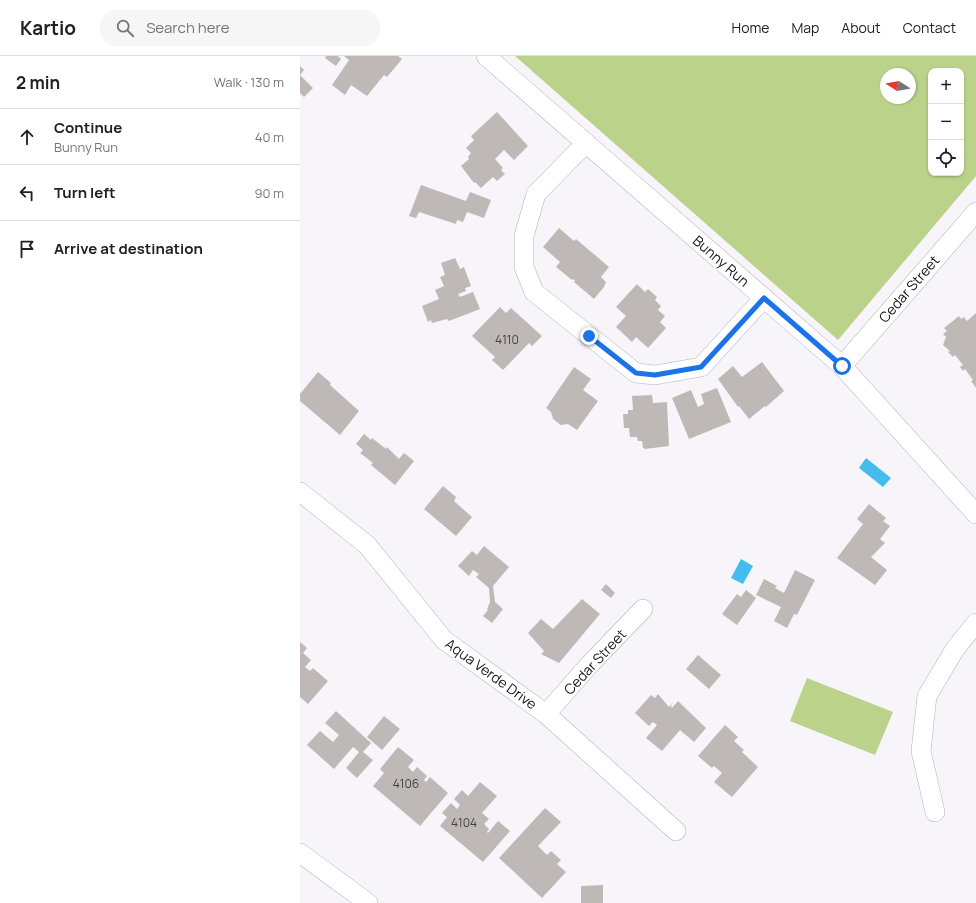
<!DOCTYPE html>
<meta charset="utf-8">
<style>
body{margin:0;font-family:Manrope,sans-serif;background:#f6f6f6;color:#202124}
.controls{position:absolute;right:12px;top:12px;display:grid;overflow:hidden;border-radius:8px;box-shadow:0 1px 3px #0004}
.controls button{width:36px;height:36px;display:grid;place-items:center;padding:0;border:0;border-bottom:1px solid #e0e0e0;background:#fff;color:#202124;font:20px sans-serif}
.compass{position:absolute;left:580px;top:12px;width:36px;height:36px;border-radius:50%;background:#fff;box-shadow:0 1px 3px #0004;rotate:281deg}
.stop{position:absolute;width:12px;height:12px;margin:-9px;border:3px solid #1a73e8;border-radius:50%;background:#fff}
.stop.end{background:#1a73e8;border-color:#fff;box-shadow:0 1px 4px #0008}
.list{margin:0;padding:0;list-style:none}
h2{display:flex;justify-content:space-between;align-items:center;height:52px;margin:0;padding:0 16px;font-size:17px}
h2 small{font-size:13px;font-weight:400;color:#757577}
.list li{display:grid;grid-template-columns:26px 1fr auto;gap:12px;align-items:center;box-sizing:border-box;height:56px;padding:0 16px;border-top:1px solid #e0e0e0}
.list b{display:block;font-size:15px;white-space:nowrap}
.list p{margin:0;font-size:13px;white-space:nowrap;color:#757577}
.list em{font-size:13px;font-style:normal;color:#757577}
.icon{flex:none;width:22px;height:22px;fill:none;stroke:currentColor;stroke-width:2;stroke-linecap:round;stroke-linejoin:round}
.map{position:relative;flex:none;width:676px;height:847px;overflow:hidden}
header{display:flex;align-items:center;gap:24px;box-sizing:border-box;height:56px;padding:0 20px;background:#fff;border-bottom:1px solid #e0e0e0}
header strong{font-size:19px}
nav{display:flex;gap:22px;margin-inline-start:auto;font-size:14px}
.search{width:280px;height:36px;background:#f6f6f6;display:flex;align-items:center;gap:10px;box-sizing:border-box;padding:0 14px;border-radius:16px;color:#757577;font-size:15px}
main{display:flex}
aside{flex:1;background:#fff}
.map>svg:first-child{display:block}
.green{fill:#bbd28b;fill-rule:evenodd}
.water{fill:#44bcee}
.building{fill:#beb9b7}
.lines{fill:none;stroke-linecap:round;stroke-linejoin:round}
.minor-casing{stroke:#b3b1b6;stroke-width:20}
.minor{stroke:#fff;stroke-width:19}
.route{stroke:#1a73e8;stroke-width:5}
.labels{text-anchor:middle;stroke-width:3.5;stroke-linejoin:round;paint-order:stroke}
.number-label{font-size:12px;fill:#413f40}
.street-label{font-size:14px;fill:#171618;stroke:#fff}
</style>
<header>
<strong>Kartio</strong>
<div class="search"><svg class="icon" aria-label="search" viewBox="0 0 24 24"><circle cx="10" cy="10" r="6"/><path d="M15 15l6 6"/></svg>Search here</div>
<nav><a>Home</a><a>Map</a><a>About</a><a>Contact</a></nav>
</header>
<main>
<aside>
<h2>2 min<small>Walk · 130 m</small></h2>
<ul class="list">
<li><svg class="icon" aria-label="ahead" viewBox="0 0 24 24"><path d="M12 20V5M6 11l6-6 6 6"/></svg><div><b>Continue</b><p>Bunny Run</p></div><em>40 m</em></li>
<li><svg class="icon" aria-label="left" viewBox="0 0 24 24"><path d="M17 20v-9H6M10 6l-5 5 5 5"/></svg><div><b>Turn left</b></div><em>90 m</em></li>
<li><svg class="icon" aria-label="arrive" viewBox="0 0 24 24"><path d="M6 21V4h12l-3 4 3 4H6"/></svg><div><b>Arrive at destination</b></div></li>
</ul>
</aside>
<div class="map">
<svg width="676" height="847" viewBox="0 0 676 847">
<rect width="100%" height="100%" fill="#f7f5fa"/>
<!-- green -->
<g class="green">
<path d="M215 0H676V120L538 284ZM631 15H661V117H631ZM586 18H610V42H586Z"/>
<polygon points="507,622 593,656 575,699 490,665"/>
</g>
<!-- water -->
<g class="water">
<polygon points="566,402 591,422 583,431 559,412"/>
<polygon points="441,503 453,510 443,528 431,522"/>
</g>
<!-- building -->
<g class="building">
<polygon points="26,0 38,0 41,3 36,10 25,2"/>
<polygon points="44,0 98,0 102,3 87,21 84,19 67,40 51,29 45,39 32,29 49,4"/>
<polygon points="0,10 4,14 0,19 13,32 4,41 0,37"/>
<polygon points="197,56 228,90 214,104 204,94 195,103 203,112 201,114 205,118 197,125 193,121 181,132 175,126 174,127 161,110 169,103 168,101 171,97 166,92 174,84 171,80"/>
<polygon points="121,129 166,145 170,136 191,144 184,162 167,156 163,166 157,164 156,168 119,156 116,162 109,160"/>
<polygon points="259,172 274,185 276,183 309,211 301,221 306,226 304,231 294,243 274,226 275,225 273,223 272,224 256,211 260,206 243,191"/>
<polygon points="155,202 160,213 164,211 171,230 165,232 166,235 158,238 160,241 173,236 180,253 149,265 147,263 132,267 131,264 128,266 122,250 139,243 135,234 144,230 140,221 145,219 141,207"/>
<polygon points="337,228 345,236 348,233 357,241 355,244 361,250 358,254 365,260 360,266 366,272 348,292 336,281 332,286 316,271 326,260 316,251"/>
<polygon points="200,251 206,257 211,252 242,280 232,290 229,287 203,314 192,304 195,301 172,280"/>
<polygon points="676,257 676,332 671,325 673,324 665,313 663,315 660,311 663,309 655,299 653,301 648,296 650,295 643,289 646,281 643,278 647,275 644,272 659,260 661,263 664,261 667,265"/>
<polygon points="462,306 484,335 466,351 465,350 449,363 439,350 438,351 418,323 433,310 442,321"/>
<polygon points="274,311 291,323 283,334 298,345 277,374 268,368 261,369 253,363 251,356 246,352"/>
<polygon points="18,316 31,327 30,329 59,355 40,379 0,345 0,338"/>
<polygon points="417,332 431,366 389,383 372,342 391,334 398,351 404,348 401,338"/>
<polygon points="352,339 353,347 367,346 369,390 345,393 343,392 342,385 338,385 337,381 330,381 329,372 324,372 323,358 328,358 328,354 333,354 332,340"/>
<polygon points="64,378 71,384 72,382 86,393 87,391 99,403 104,397 114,405 95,429 71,409 73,407 60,397 63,394 56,388"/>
<polygon points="143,430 156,441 154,445 172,461 156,480 124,453"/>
<polygon points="569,448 586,462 583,465 590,470 580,483 585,487 571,501 587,514 575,529 537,502 563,468 557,463"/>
<polygon points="184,490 209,511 193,530 195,546 203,553 192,567 183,560 188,554 187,553 190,546 189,532 176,521 179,518 173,514 169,520 158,510 172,495 177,499"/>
<polygon points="495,514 515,524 497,559 494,558 487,572 474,565 481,551 456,539 464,523 477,530 475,532 484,537"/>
<polygon points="306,528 315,537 311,542 301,534"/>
<polygon points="446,534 456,542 437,569 422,558 437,538 441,541"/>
<polygon points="282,543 300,558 259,607 241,598 244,595 228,577 241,563 253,573"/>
<polygon points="0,586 7,592 3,597 11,604 5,611 10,615 13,612 28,625 8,648 0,641"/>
<polygon points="398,599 421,619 409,633 386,613"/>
<polygon points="358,638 369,651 373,646 371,650 372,652 378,645 406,672 394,686 380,674 362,695 346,682 357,669 353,666 349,670 335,657 351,639 355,642"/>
<polygon points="36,655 71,687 63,696 73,704 57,722 46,712 59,696 53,691 34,713 7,689 20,675 33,686 39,679 25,667"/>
<polygon points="84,660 100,673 82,694 67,681"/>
<polygon points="425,669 438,681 434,685 444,694 442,696 458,711 432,741 414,726 422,717 414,710 412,712 398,700"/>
<polygon points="98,691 114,704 108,711 113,716 117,711 127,720 124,724 126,726 130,721 148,737 120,770 73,730 84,717 80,713"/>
<polygon points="180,726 197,740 182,757 189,763 184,768 189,773 187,776 188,777 198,765 210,775 183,806 140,770 147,761 142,757 151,747 157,753 160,749 154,743 162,734 168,740"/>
<polygon points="245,752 261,766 238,790 247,799 251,795 261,804 257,808 266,816 242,842 199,802"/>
<polygon points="303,829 303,847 281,847 281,830"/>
</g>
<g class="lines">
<!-- minor casing -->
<g class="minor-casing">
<g id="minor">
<polyline points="186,0 542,310 676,458"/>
<polyline points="286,87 236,138 224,180 224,211 234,236 336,317 355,319 401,311 464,242"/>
<polyline points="542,310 676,156"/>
<polyline points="0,436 67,489 144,584 246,658 376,775"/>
<polyline points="246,658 290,608 343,553"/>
<polyline points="635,756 621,695 627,640 655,593 676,567"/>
<polyline points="0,797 68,847"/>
</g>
</g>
<!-- minor -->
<use href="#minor" class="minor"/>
</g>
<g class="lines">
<!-- route -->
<polyline class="route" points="289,280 336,317 355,319 401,311 464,242 542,310"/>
</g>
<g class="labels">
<!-- number labels -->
<g class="number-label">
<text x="207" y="288">4110</text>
<text x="106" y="732">4106</text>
<text x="164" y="771">4104</text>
</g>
<!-- street labels -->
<g class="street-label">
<text transform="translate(421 205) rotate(41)" y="5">Bunny Run</text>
<text transform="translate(609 233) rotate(-49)" y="5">Cedar Street</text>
<text transform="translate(295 606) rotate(-47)" y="5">Cedar Street</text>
<text transform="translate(191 618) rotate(36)" y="5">Aqua Verde Drive</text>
</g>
</g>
</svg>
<div class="controls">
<button>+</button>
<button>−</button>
<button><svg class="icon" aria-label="locate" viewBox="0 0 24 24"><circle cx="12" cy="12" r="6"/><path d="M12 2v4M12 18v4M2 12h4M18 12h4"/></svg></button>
</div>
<svg class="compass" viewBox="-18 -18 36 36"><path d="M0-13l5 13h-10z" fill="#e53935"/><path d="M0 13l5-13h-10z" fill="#757577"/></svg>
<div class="stop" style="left:542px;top:310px"></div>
<div class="stop end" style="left:289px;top:280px"></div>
</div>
</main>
